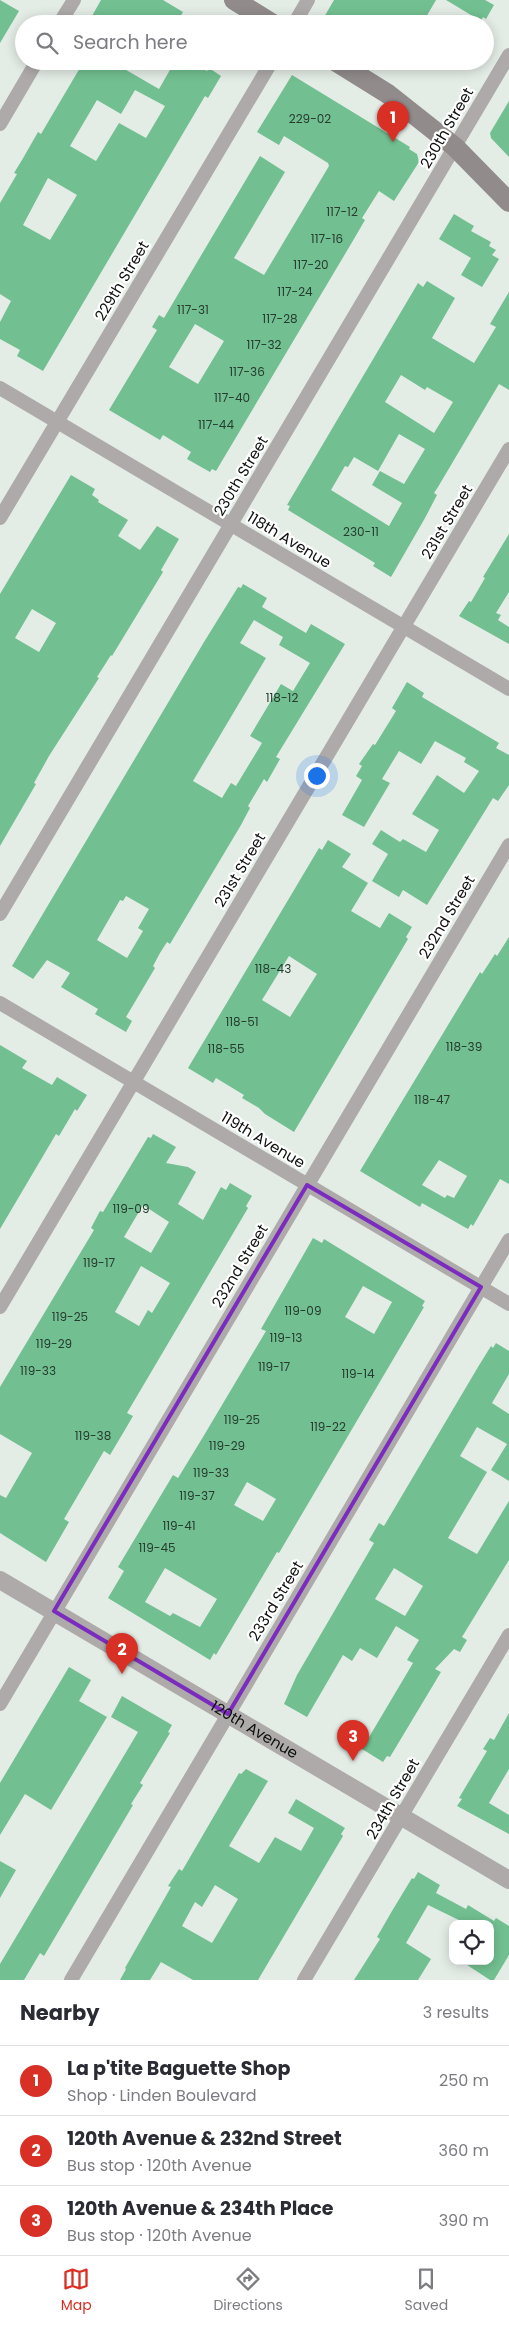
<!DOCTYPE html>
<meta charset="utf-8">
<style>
body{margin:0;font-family:Poppins,sans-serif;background:#f7f7f7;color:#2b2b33}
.controls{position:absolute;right:15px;bottom:15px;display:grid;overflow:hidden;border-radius:10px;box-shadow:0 2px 12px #0003}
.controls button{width:45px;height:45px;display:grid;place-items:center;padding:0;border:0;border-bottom:1px solid #e1e1e2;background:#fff;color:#2b2b33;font:25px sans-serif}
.you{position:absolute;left:316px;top:775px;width:18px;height:18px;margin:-12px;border:4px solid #fff;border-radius:50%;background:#1a73e8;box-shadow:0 0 0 8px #1a73e833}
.badge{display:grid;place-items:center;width:32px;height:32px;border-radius:50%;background:#d93025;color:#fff;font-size:16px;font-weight:700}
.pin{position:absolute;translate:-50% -41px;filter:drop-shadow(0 1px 2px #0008)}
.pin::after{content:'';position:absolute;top:26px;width:18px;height:15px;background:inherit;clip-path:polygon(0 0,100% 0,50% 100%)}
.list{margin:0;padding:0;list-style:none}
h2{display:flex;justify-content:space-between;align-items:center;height:65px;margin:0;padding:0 20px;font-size:21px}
h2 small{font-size:16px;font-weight:400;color:#7c7c81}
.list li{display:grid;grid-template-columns:32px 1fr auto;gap:15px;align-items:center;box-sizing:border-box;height:70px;padding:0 20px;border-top:1px solid #e1e1e2}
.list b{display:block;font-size:19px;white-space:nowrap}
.list p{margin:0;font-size:16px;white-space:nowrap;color:#7c7c81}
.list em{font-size:16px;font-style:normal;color:#7c7c81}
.icon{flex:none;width:28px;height:28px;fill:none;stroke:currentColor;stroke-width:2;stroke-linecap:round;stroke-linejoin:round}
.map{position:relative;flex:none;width:509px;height:1980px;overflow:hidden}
.search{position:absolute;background:#fff;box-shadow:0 2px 12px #0003;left:15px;right:15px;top:15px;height:55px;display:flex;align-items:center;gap:12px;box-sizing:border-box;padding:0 18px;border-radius:28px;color:#7c7c81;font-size:19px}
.sheet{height:275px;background:#fff}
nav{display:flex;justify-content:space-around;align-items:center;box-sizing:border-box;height:70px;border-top:1px solid #e1e1e2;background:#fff;font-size:14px;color:#7c7c81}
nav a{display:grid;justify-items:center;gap:2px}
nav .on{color:#d93025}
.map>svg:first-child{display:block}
.building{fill:#72c091;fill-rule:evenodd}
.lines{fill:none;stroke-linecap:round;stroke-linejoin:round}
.minor{stroke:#aeaaaa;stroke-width:14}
.tertiary{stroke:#aeaaaa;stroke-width:18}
.secondary{stroke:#918b8b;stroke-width:20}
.marked{fill:none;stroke:#7b2cbf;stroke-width:4;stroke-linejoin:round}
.labels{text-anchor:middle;stroke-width:4.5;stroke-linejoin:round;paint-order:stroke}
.number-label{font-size:12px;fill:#263c2f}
.street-label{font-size:15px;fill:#0d100e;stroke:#fff}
</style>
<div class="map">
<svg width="509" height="1980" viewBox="0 0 509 1980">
<rect width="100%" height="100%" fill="#e4ece6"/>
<!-- building -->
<g class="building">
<polygon points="0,0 19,11 0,43"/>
<polygon points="101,0 163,0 183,12 176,24 104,24 92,16"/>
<polygon points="334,0 436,0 422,24 320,24"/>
<polygon points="446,0 485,0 494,5 486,19 483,17 481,21"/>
<path d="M84 61H125L121 67 159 89 175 61H190L207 71 209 68 221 76 208 98 205 96 43 371 17 356 20 350 0 339V322L11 301 0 294V203L17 174 14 173 22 160 38 132 41 134ZM135 90 165 106 146 138 119 123 96 161 70 146 97 100 121 114ZM48 178 77 195 50 240 23 225Z"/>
<path d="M292 75 410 147 409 149 417 154 419 162 394 201 379 191 362 218 365 220 351 244 216 471 212 469 210 472 187 459 191 452 163 435 160 440 109 410 157 330 152 327 159 315 164 318 260 156 285 172 234 258 264 275 329 166 328 163 284 136 279 145 257 132ZM195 324 224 341 198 384 169 367Z"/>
<polygon points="509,101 509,157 491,138 490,133"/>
<polygon points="454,214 474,226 471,231 491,242 489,246 496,250 492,255 499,259 482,287 461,275 471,258 439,239"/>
<path d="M427 281 455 298 432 338 474 363 496 327 490 324 509 292V390L499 384 438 487 434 493 437 495 425 518 391 577 373 566 375 563 288 510 290 506 287 505 418 283 423 287ZM401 375 425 390 427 387 453 402 434 433 385 402ZM399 434 425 449 404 484 380 471 372 485 402 503 389 526 331 490 345 466 348 467 354 457 378 471Z"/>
<path d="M71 475 95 489 92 495 99 500 98 502 128 520 118 536 140 550 157 526 179 539 161 570 163 572 112 656 111 655 97 677 99 678 49 756 34 783 36 784 0 846V594ZM32 609 56 623 39 652 15 638Z"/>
<polygon points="509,534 509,592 496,613 501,615 498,620 509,627 509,644 459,616 469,601 471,602 485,578 483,577"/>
<path d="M243 584 267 598 262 607 306 633 311 624 345 644 276 757 280 759 267 782 264 779 248 806 250 808 241 825 170 944 167 942 160 953 153 966 155 968 126 1017 132 1021 126 1032 95 1014 98 1009 61 987 70 973 47 960 33 979 12 966 204 642 238 587 241 588ZM254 620 283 637 279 645 310 663 293 691 281 684 250 736 262 743 236 786 231 783 222 798 193 781 266 658 240 643ZM126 896 149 909 138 928 143 931 127 958 97 940 120 900 123 901Z"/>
<polygon points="407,682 424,693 422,697 499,743 496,748 509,755 509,785 498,801 493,798 427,905 403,890 399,897 372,881 388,854 372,844 381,830 400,842 403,839 426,852 439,830 412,814 437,775 464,793 479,771 464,762 466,758 435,741 421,764 399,751 382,779 390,783 364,827 342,815 362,780 356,776 362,766 359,764 373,744 375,745 396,711 392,708"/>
<path d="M328 840 351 854 342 867 368 883 351 911 380 928 389 913 412 927 406 937 408 939 294 1132 265 1114 259 1108 242 1098 244 1095 216 1078 213 1083 188 1068 319 848 322 850ZM289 956 317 974 290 1017 262 1000Z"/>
<path d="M509 937V1184L500 1179 473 1226 471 1224 468 1229 422 1203 420 1207 360 1171 480 972 482 974 495 954 497 956ZM439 1160 467 1176 454 1198 447 1195 445 1198 422 1185Z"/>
<polygon points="0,1045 27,1061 22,1068 52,1085 57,1077 87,1095 77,1111 75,1109 59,1136 56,1134 0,1229"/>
<path d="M153 1134 176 1147 166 1163 188 1167 196 1172 178 1204 203 1220 221 1187 226 1190 230 1183 252 1196 246 1206 248 1208 127 1413 133 1416 126 1428 110 1455 104 1451 64 1519 69 1522 46 1562 0 1533V1495L6 1498 32 1453 0 1434V1387L94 1230 91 1228 100 1211 103 1212 148 1137 151 1138ZM143 1205 169 1222 151 1253 124 1237ZM141 1266 170 1283 152 1313 148 1310 139 1326 115 1312Z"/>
<path d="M313 1238 322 1243 324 1239 425 1301 422 1306 424 1307 279 1553 277 1552 216 1655 214 1653 210 1660 108 1598 124 1571 118 1567 173 1475 178 1478 203 1437 266 1331 261 1329ZM363 1286 392 1302 374 1334 345 1317ZM247 1482 276 1499 263 1521 234 1505ZM165 1568 217 1599 200 1627 173 1613 170 1616 145 1602Z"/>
<path d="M496 1343 509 1351V1374L492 1403 509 1414V1481L491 1470 507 1444 477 1427 460 1456 487 1472 448 1538 477 1554 509 1501V1560L462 1637 467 1640 460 1652 454 1649 435 1669 441 1672 390 1757 387 1756 383 1762 362 1749 413 1663 407 1660 419 1640 396 1626 377 1658 360 1648 352 1661 343 1655 307 1717 284 1704 297 1675 374 1543 369 1540 379 1523 384 1526 478 1367 491 1346 493 1348ZM394 1568 423 1586 405 1616 375 1599Z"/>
<polygon points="69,1667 91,1680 79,1701 107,1717 51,1810 25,1794 0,1835 0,1783"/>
<polygon points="122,1696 172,1725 168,1732 170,1733 140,1783 143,1785 131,1804 133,1805 44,1956 40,1953 24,1980 0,1980 0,1964 138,1732 111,1717"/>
<polygon points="509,1713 509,1769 489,1803 509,1815 509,1834 457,1806 462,1799 459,1798 487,1751 483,1749 490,1738 494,1740"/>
<path d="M246 1769 268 1781 229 1846 259 1863 275 1837 301 1851 314 1828 288 1813 296 1799 345 1828 341 1834 343 1836 258 1980H193L161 1962 150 1980H120L126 1969 125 1968 171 1887 168 1886 179 1869 182 1871 239 1773 241 1774ZM215 1885 238 1899 212 1943 182 1926 195 1902 202 1907Z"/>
<polygon points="0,1861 16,1870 0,1898"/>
<polygon points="418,1872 440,1885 436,1893 466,1909 468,1905 494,1921 496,1918 509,1926 509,1955 494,1980 490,1980 461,1961 490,1961 490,1928 493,1924 467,1924 428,1905 406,1943 431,1959 418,1980 354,1980 380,1939 377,1937 392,1911 412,1878 414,1879"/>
</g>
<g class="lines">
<!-- minor -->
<g class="minor">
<polyline points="59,24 74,0"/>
<polyline points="294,24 308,0"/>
<polyline points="0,124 37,61"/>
<polyline points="0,388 509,689"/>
<polyline points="0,518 272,61"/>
<polyline points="0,914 509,55"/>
<polyline points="0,1003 509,1304"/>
<polyline points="0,1307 509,449"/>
<polyline points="0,1704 509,845"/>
<polyline points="71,1980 509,1240"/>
<polyline points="304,1980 509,1635"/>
</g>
<!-- tertiary -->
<path class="tertiary" id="s1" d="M0 1580 509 1880"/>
<!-- secondary -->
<g class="secondary">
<polyline points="234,0 273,24"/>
<polyline points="335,61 388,94 455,147 509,202"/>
</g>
</g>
<!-- marked area -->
<path class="marked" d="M307 1185 481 1287 228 1714 54 1611Z"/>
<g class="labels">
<!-- number labels -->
<g class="number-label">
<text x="310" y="123">229-02</text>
<text x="342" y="216">117-12</text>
<text x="327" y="243">117-16</text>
<text x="311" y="269">117-20</text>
<text x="295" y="296">117-24</text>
<text x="193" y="314">117-31</text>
<text x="280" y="323">117-28</text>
<text x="264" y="349">117-32</text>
<text x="247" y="376">117-36</text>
<text x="232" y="402">117-40</text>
<text x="216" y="429">117-44</text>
<text x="361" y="536">230-11</text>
<text x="282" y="702">118-12</text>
<text x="273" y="973">118-43</text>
<text x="242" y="1026">118-51</text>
<text x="464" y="1051">118-39</text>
<text x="226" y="1053">118-55</text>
<text x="432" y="1104">118-47</text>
<text x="131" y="1213">119-09</text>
<text x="99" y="1267">119-17</text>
<text x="303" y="1315">119-09</text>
<text x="70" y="1321">119-25</text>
<text x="286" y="1342">119-13</text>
<text x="54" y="1348">119-29</text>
<text x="274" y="1371">119-17</text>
<text x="38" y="1375">119-33</text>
<text x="358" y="1378">119-14</text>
<text x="242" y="1424">119-25</text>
<text x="328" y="1431">119-22</text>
<text x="93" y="1440">119-38</text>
<text x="227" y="1450">119-29</text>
<text x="211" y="1477">119-33</text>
<text x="197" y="1500">119-37</text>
<text x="179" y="1530">119-41</text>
<text x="157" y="1552">119-45</text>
</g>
<!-- street labels -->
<g class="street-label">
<text transform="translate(447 128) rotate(-60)" y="5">230th Street</text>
<text transform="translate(122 281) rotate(-59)" y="5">229th Street</text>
<text transform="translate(241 476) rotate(-59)" y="5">230th Street</text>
<text transform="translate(447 522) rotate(-59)" y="5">231st Street</text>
<text transform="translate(289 540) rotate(31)" y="5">118th Avenue</text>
<text transform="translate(240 870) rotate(-59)" y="5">231st Street</text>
<text transform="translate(447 917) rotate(-59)" y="5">232nd Street</text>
<text transform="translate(263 1140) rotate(31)" y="5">119th Avenue</text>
<text transform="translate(240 1266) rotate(-59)" y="5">232nd Street</text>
<text transform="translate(276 1601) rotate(-59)" y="5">233rd Street</text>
<text dy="5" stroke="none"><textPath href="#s1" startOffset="295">120th Avenue</textPath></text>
<text transform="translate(393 1799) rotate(-60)" y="5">234th Street</text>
</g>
</g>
</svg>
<div class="controls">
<button><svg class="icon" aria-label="locate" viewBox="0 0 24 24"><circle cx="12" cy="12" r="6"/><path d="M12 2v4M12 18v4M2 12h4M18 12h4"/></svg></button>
</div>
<div class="you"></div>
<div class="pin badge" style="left:393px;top:142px">1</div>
<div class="pin badge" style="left:122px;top:1674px">2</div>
<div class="pin badge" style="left:353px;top:1761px">3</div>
<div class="search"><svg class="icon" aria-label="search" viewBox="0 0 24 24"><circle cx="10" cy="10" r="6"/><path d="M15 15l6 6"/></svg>Search here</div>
</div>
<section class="sheet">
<h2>Nearby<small>3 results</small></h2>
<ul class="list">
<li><span class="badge">1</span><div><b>La p'tite Baguette Shop</b><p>Shop · Linden Boulevard</p></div><em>250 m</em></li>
<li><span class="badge">2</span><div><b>120th Avenue &amp; 232nd Street</b><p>Bus stop · 120th Avenue</p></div><em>360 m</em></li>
<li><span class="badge">3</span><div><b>120th Avenue &amp; 234th Place</b><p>Bus stop · 120th Avenue</p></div><em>390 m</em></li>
</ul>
</section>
<nav>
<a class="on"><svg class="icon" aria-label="map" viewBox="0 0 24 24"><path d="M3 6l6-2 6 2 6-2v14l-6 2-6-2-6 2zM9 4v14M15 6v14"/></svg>Map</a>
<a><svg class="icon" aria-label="directions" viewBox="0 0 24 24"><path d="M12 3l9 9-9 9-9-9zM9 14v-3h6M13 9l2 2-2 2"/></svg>Directions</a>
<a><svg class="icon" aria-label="saved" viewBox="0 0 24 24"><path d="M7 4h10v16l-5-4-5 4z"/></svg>Saved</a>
</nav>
